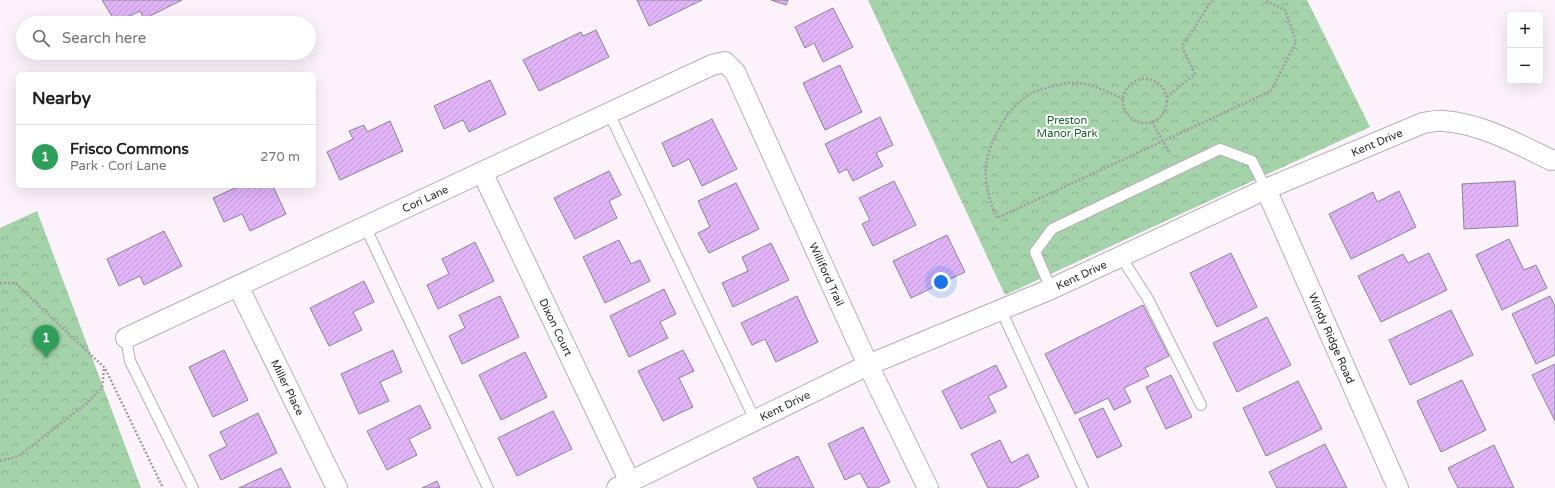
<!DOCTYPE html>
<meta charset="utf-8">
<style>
body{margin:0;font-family:"Varela Round",sans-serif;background:#f2f2f2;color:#202124}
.controls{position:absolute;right:12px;top:12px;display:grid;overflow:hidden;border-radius:6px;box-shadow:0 4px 16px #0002}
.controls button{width:36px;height:36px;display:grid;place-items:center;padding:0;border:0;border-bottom:1px solid #e0e0e0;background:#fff;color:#202124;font:20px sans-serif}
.you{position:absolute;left:941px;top:282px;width:14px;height:14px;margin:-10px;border:3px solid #fff;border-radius:50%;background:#1a73e8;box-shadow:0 0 0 6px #1a73e833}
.badge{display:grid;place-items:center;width:26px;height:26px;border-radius:50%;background:#0f766e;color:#fff;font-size:13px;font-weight:700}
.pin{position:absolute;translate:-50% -33px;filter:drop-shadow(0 1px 2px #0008)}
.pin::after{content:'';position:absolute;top:21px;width:14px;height:12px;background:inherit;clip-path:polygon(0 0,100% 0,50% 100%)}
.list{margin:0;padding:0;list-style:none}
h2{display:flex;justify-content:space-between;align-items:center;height:52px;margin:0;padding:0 16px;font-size:17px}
h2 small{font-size:13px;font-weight:400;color:#757577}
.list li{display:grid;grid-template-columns:26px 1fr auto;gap:12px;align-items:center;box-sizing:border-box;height:64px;padding:0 16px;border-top:1px solid #e0e0e0}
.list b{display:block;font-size:15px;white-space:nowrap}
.list p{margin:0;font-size:13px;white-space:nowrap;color:#757577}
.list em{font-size:13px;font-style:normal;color:#757577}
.icon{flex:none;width:22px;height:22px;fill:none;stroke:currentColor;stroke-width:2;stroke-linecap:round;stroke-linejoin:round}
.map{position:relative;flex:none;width:1555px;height:488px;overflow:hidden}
.search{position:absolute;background:#fff;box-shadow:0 4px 16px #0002;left:16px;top:16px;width:300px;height:44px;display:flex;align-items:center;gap:10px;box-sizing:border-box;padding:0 14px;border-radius:22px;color:#757577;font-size:15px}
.panel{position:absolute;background:#fff;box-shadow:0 4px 16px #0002;left:16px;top:72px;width:300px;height:116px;border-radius:6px}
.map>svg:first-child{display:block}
.park{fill:url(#park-crowns)}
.building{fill:url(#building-hatch);stroke:#8a848f}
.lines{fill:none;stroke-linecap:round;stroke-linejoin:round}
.service-casing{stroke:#b8aeb9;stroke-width:12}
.minor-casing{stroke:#b8aeb9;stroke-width:22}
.path{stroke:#a39ca3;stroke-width:2.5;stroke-dasharray:2 2;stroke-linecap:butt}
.service{stroke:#fff;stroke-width:10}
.minor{stroke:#fff;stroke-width:20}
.labels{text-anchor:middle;stroke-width:4;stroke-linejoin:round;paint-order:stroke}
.park-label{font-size:11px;fill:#1e632e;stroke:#fff}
.street-label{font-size:11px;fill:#2c282c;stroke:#fff}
</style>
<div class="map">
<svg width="1555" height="488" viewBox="0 0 1555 488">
<defs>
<pattern id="park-crowns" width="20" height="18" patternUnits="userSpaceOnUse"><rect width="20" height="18" fill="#a4d2a9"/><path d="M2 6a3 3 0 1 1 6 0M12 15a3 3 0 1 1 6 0" fill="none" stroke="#8db492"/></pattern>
<pattern id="building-hatch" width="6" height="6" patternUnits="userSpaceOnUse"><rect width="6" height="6" fill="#e1b4fa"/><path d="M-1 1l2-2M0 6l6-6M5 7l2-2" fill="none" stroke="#c19bd6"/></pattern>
</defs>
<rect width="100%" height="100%" fill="#fcf2fc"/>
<!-- park -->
<g class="park">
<polygon points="868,0 1307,0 1370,127 1005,295"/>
<polygon points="37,211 141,488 0,488 0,228"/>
</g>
<!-- building -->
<g class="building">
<polygon points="102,0 182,0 144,19 140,11 116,23"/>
<polygon points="637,0 702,0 649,26"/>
<polygon points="771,0 788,0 786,5"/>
<polygon points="833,8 853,47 823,62 814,43 805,48 795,27"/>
<polygon points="596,30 609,57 539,91 523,60 581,32 583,36"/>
<polygon points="840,65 862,112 825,130 803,83"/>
<polygon points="490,80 506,114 469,132 463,120 444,129 434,106"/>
<polygon points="880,117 893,145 876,153 883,166 853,181 847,169 839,173 825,144"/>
<polygon points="712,119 737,169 702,186 689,159 673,167 662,143"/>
<polygon points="390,121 403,151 340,180 327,152 353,139 349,131 364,125 367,132"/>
<polygon points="609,171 621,195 609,201 617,218 575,239 554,198"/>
<polygon points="894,181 916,225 873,246 862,224 870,220 859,198"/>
<polygon points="1515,181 1518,226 1464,229 1462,184"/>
<polygon points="736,183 759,229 709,253 698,233 710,227 698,201"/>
<polygon points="239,186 273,186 286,214 250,231 242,214 224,222 213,198"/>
<polygon points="1399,191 1416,227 1351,259 1329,214 1373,192 1377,202"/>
<polygon points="164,231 182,266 144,285 140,276 119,286 107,259"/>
<polygon points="947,235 965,272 911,298 893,261"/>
<polygon points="1509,239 1524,270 1536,265 1547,288 1502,310 1476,255"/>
<polygon points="619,240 631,264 640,260 650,281 605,303 583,257"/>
<polygon points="475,242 494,281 438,309 427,285 449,274 442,259"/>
<polygon points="771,243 789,280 733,307 722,283 748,271 742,257"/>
<polygon points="1231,253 1257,307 1217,327 1190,273"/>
<polygon points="1429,253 1447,290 1381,322 1358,276 1403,254 1408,263"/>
<polygon points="364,281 374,302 353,312 362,330 329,346 310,308"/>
<polygon points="664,289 676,314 660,322 668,338 629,357 610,316"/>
<polygon points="500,296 519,337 462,364 449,336 465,328 459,315"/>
<polygon points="797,296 818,342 776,362 765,339 752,345 741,323"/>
<polygon points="1550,296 1555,306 1555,355 1536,364 1512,314"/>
<polygon points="1143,305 1169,356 1145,368 1149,376 1124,388 1131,402 1114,410 1108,398 1075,414 1045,354"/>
<polygon points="1451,310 1473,355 1410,385 1389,340"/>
<polygon points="1267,317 1291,365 1237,392 1213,343"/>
<polygon points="224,350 248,400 213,417 189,367"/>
<polygon points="393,350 402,372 380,382 389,401 359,414 341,374"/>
<polygon points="683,350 694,371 679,378 693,407 663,421 638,371"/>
<polygon points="525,352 547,397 501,420 479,375"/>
<polygon points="1555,364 1555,421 1532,375"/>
<polygon points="996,365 1007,387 988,396 996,412 961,429 942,391"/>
<polygon points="1171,375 1192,417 1166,429 1146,387"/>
<polygon points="1462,380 1486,430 1441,452 1417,401"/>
<polygon points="1298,381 1322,429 1266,456 1243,408"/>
<polygon points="420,405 431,428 409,439 417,455 387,470 367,431"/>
<polygon points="1103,408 1122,446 1097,458 1079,419"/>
<polygon points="553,411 572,449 517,476 498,438"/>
<polygon points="258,413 277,453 221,480 209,455 227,446 220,432"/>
<polygon points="863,427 890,482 877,488 868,488 860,473 845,480 828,444"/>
<polygon points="1000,440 1011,463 1028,454 1039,477 1017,488 988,488 971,454"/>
<polygon points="1325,444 1347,488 1277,488 1269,472"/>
<polygon points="1494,445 1514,488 1458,488 1448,468"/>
<polygon points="798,456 814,488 758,488 753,478"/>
<polygon points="281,468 291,488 239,488"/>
<polygon points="437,481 440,488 422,488"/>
</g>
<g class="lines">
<!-- service casing -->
<g class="service-casing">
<g id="service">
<polyline points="609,113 755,420"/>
<polyline points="365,226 488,488"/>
<polyline points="1121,257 1148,299 1201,405"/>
<polyline points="1051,289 1035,252 1052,229 1220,149 1252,161 1266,189"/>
<polyline points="1001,310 1083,488"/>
<polyline points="126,338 130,361 193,488"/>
</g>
</g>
<!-- minor casing -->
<g class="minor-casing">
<g id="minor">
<path id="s1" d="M482 172 630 482"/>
<path id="s2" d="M1266 189 1398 488"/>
<path id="s3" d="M238 286 337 488"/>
<path id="s4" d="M126 338 712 65 725 62 735 72 868 365 928 488"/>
<path id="s5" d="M617 488 868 365 1051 289 1266 189 1423 123C1430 122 1437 120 1444 121 1482 124 1518 144 1551 160"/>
</g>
</g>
<!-- path -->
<g class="path">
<circle cx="1145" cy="101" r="22"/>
<polyline points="1167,97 1195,74 1182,47 1210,3 1215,0"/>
<path d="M1123 99C1106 91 1087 81 1068 83 1060 84 1036 90 1030 94 1008 107 990 139 986 165 984 182 990 203 997 218L1271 91 1296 42 1285 10 1264 0"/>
<polyline points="1152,122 1170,154"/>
<polyline points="0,283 15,283 105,368 163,488"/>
<polyline points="0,461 19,456 87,403 102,388 104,368"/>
</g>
<!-- service -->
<use href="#service" class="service"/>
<!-- minor -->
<use href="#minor" class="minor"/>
</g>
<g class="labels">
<!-- park labels -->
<g class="park-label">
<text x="1067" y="124">Preston<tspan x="1067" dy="13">Manor Park</tspan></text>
</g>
<!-- street labels -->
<g class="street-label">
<text dy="4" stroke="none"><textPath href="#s5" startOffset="835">Kent Drive</textPath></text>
<text dy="4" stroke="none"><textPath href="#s4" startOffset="330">Cori Lane</textPath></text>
<text dy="4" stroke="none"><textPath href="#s4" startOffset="896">Williford Trail</textPath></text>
<text dy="4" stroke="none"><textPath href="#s5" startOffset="511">Kent Drive</textPath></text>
<text dy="4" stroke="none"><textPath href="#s1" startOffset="172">Dixon Court</textPath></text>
<text dy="4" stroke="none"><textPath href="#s2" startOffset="163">Windy Ridge Road</textPath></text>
<text dy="4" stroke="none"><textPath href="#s3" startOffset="113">Miller Place</textPath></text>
<text dy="4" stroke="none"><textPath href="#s5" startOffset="187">Kent Drive</textPath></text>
</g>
</g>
</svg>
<div class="controls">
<button>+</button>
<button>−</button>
</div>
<div class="you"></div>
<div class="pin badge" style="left:46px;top:358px;background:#2e9e5b">1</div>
<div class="search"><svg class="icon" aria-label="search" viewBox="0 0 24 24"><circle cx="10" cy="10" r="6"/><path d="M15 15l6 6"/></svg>Search here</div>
<section class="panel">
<h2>Nearby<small></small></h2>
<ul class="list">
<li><span class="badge" style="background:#2e9e5b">1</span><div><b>Frisco Commons</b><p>Park · Cori Lane</p></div><em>270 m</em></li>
</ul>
</section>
</div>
